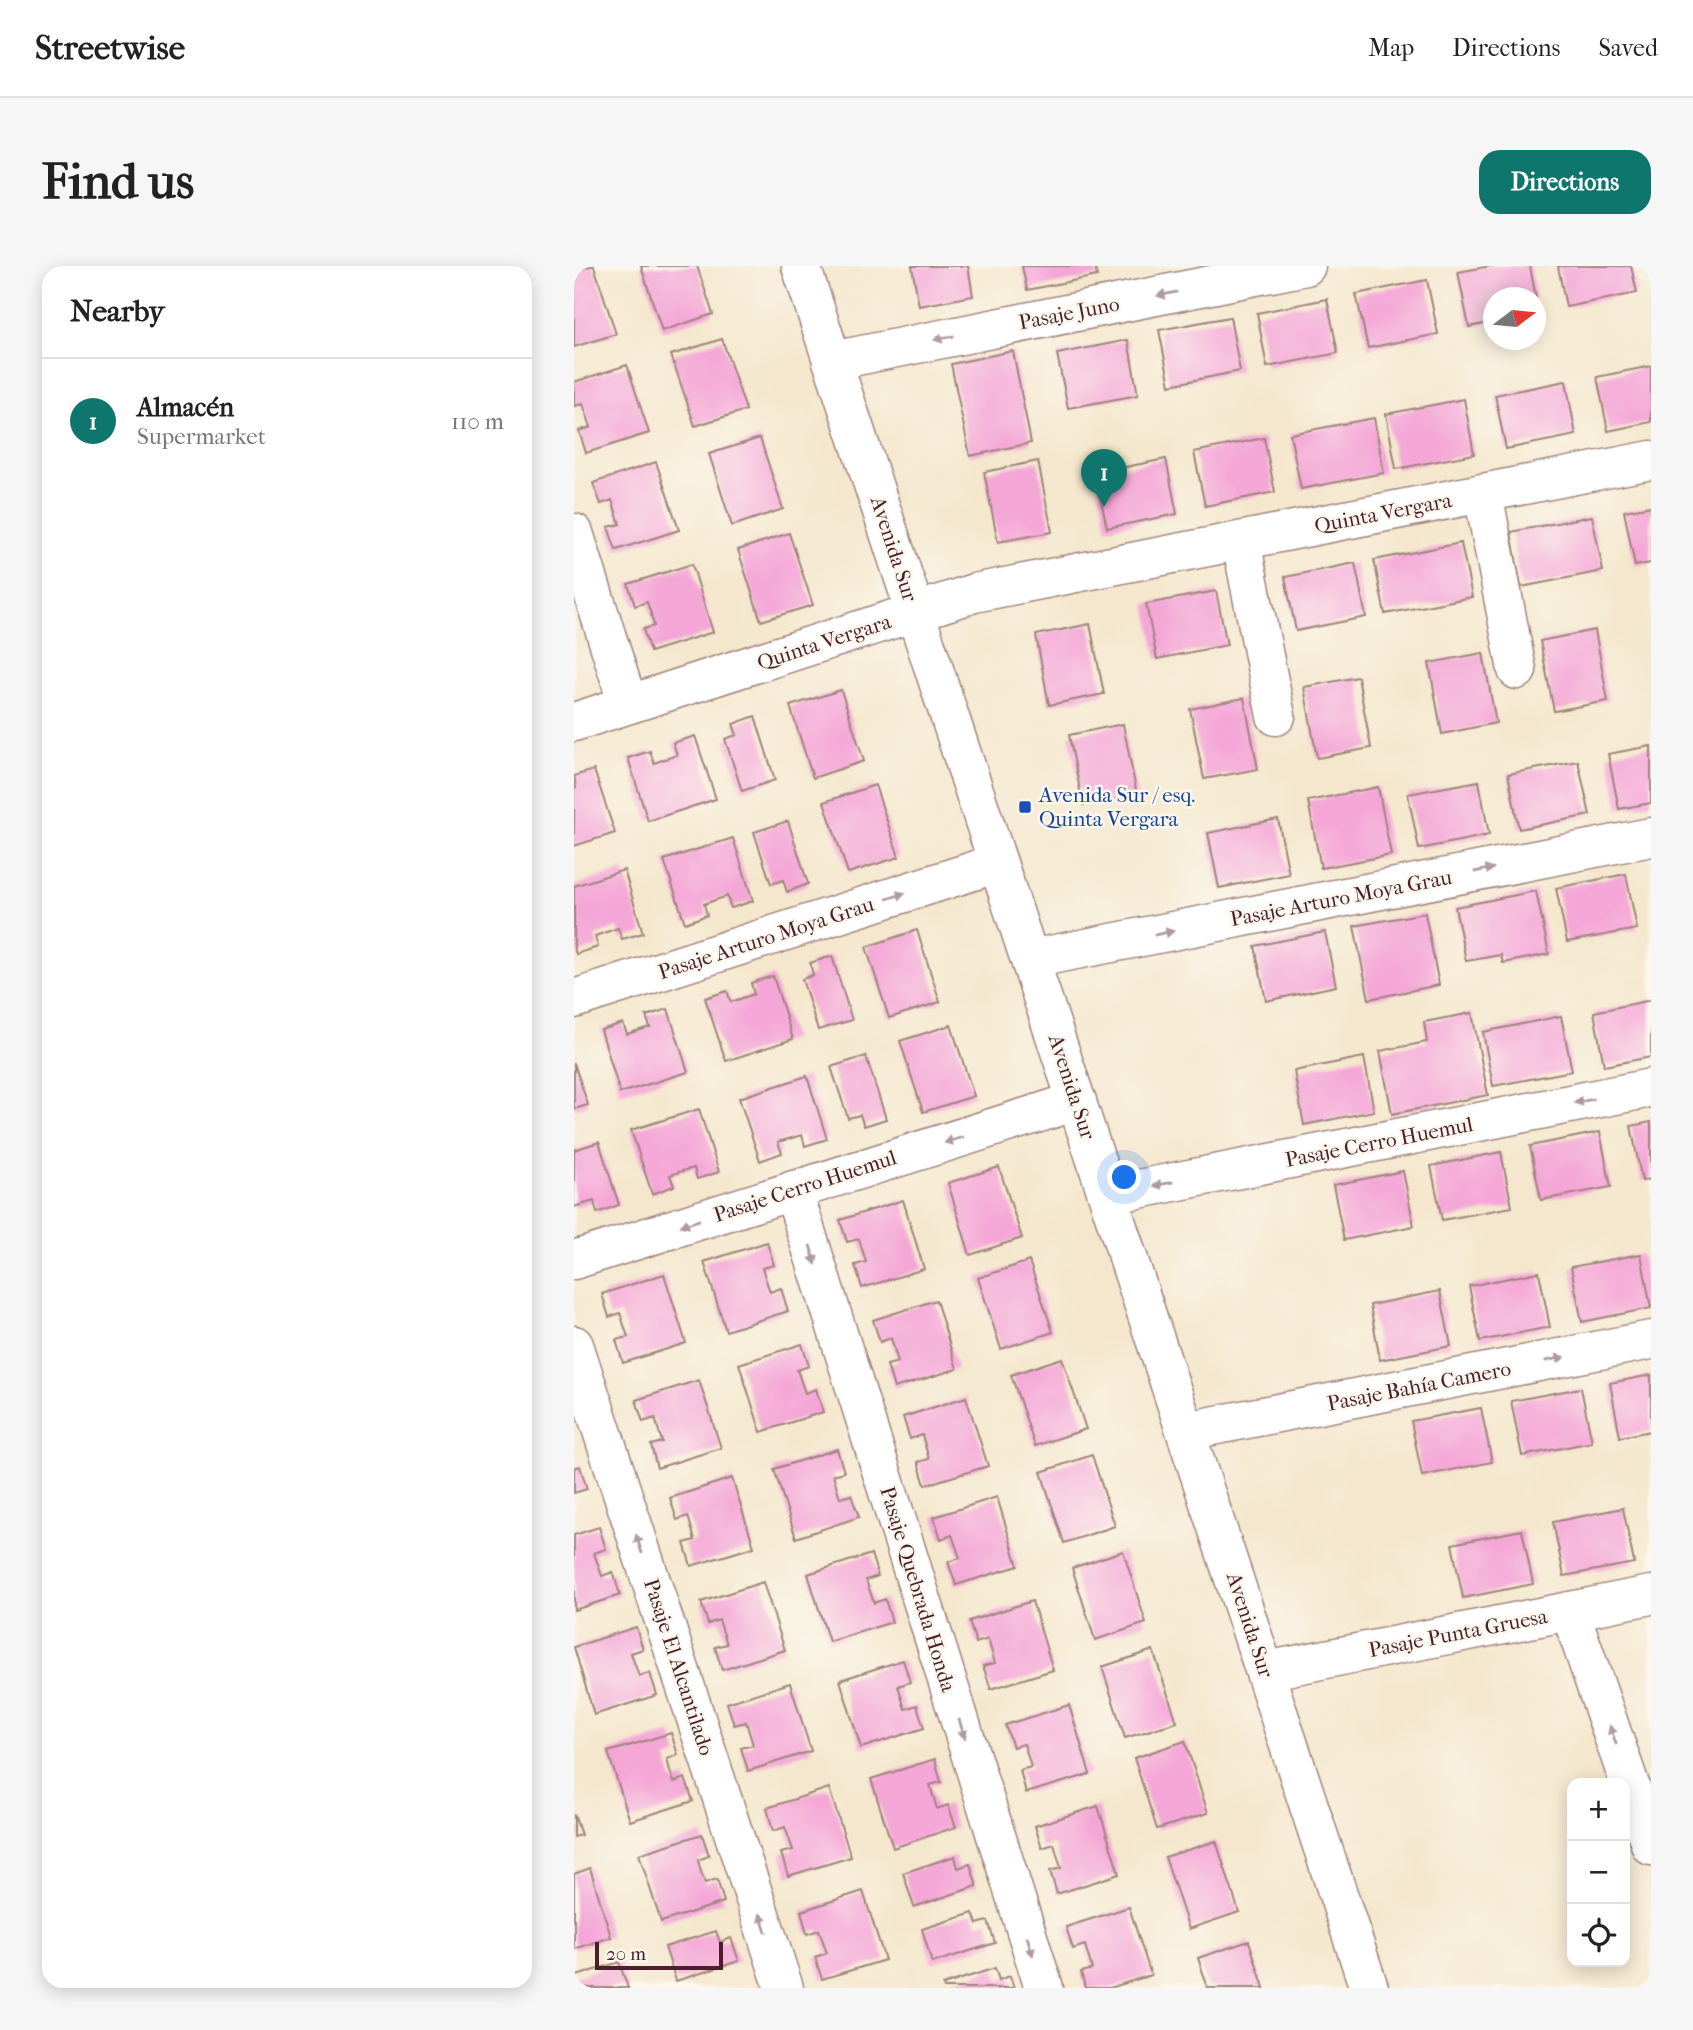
<!DOCTYPE html>
<meta charset="utf-8">
<style>
body{margin:0;font-family:"IM FELL French Canon",serif;background:#f6f6f6;color:#222}
.controls{position:absolute;right:21px;bottom:21px;display:grid;overflow:hidden;border-radius:14px;box-shadow:0 4px 18px #0003}
.controls button{width:63px;height:63px;display:grid;place-items:center;padding:0;border:0;border-bottom:2px solid #e0e0e0;background:#fff;color:#222;font:35px sans-serif}
.compass{position:absolute;left:909px;top:21px;width:63px;height:63px;border-radius:50%;background:#fff;box-shadow:0 4px 18px #0003;rotate:74deg}
.scale{position:absolute;left:21px;bottom:18px;width:128px;box-sizing:border-box;padding-left:7px;border:4px solid #4a1f2b;border-top:0;font-size:19px;line-height:24px;white-space:nowrap;color:#4a1f2b;-webkit-text-stroke:5px #fbf7ec;paint-order:stroke}
.you{position:absolute;left:551px;top:912px;width:24px;height:24px;margin:-18px;border:5px solid #fff;border-radius:50%;background:#1a73e8;box-shadow:0 0 0 10px #1a73e833}
.badge{display:grid;place-items:center;width:46px;height:46px;border-radius:50%;background:#0f766e;color:#fff;font-size:23px;font-weight:700}
.pin{position:absolute;translate:-50% -58px;filter:drop-shadow(0 2px 4px #0008)}
.pin::after{content:'';position:absolute;top:37px;width:24px;height:21px;background:inherit;clip-path:polygon(0 0,100% 0,50% 100%)}
.list{margin:0;padding:0;list-style:none}
h2{display:flex;justify-content:space-between;align-items:center;height:91px;margin:0;padding:0 28px;font-size:30px}
h2 small{font-size:23px;font-weight:400;color:#767676}
.list li{display:grid;grid-template-columns:46px 1fr auto;gap:21px;align-items:center;box-sizing:border-box;height:126px;padding:0 28px;border-top:2px solid #e0e0e0}
.list b{display:block;font-size:26px;white-space:nowrap}
.list p{margin:0;font-size:23px;white-space:nowrap;color:#767676}
.list em{font-size:23px;font-style:normal;color:#767676}
.icon{flex:none;width:38px;height:38px;fill:none;stroke:currentColor;stroke-width:2;stroke-linecap:round;stroke-linejoin:round}
.map{position:relative;flex:none;width:1077px;height:1722px;overflow:hidden;border-radius:21px}
header{display:flex;align-items:center;gap:42px;box-sizing:border-box;height:98px;padding:0 35px;background:#fff;border-bottom:2px solid #e0e0e0}
header strong{font-size:33px}
nav{display:flex;gap:38px;margin-inline-start:auto;font-size:24px}
.intro{display:flex;align-items:center;justify-content:space-between;box-sizing:border-box;height:168px;padding:0 42px}
h1{margin:0;font-size:49px}
.button{padding:18px 32px;border-radius:21px;background:#0f766e;color:#fff;font-size:24px;font-weight:700}
main{display:flex;gap:42px;padding:0 42px}
aside{flex:1;background:#fff;border-radius:21px;box-shadow:0 4px 18px #0003}
.map>svg:first-child{display:block}
.building{fill:#f4a7d7}
.lines{fill:none;stroke-linecap:round;stroke-linejoin:round}
.minor-casing{stroke:#9f837c;stroke-width:41}
.tertiary-casing{stroke:#9f837c;stroke-width:41}
.minor{stroke:#fff;stroke-width:38}
.tertiary{stroke:#fff;stroke-width:38}
.oneway{fill:#ae9aa0}
.transit-dot{fill:#1a4fb4;stroke:#fbf7ec;stroke-width:2.5}
.labels{text-anchor:middle;stroke-width:5;stroke-linejoin:round;paint-order:stroke}
.street-label{font-size:21px;fill:#4a1f2b;stroke:#fbf7ec}
.transit-label{font-size:21px;fill:#164399;stroke:#fbf7ec;text-anchor:start}
</style>
<header>
<strong>Streetwise</strong>
<nav><a>Map</a><a>Directions</a><a>Saved</a></nav>
</header>
<div class="intro"><h1>Find us</h1><a class="button">Directions</a></div>
<main>
<aside>
<h2>Nearby<small></small></h2>
<ul class="list">
<li><span class="badge">1</span><div><b>Almacén</b><p>Supermarket</p></div><em>110 m</em></li>
</ul>
</aside>
<div class="map">
<svg width="1077" height="1722" viewBox="0 0 1077 1722">
<rect width="100%" height="100%" fill="#fbf7ec"/>
<filter id="ink" filterUnits="userSpaceOnUse"><feTurbulence type="fractalNoise" baseFrequency=".0143" numOctaves="2"/><feDisplacementMap in="SourceGraphic" scale="14" xChannelSelector="R" yChannelSelector="G"/><feConvolveMatrix kernelMatrix="1 2 1 2 8 2 1 2 1" color-interpolation-filters="sRGB"/></filter>
<filter id="wash" filterUnits="userSpaceOnUse"><feTurbulence type="fractalNoise" baseFrequency=".00686" numOctaves="4" result="noise"/><feDisplacementMap in="SourceGraphic" scale="28" xChannelSelector="R" yChannelSelector="G"/><feGaussianBlur stdDeviation="1.57" result="paint"/><feColorMatrix in="noise" values="0 0 0 0 0 0 0 0 0 0 0 0 0 0 0 0 0 1.4 0 .05"/><feComposite in="paint" operator="in"/></filter>
<g filter="url(#wash)">
<rect width="100%" height="100%" fill="#f4e7cd"/>
<g id="blocks">
<!-- building -->
<g class="building">
<polygon points="16,0 20,0 42,68 0,81 0,5"/>
<polygon points="67,0 123,0 139,48 88,65"/>
<polygon points="338,0 394,0 399,30 345,40"/>
<polygon points="448,0 521,0 523,10 453,24"/>
<polygon points="917,0 956,0 962,32 920,32 920,56 895,61 884,6"/>
<polygon points="984,0 1057,0 1063,27 992,41"/>
<polygon points="853,14 864,68 794,82 782,28"/>
<polygon points="753,33 764,87 693,101 683,47"/>
<polygon points="656,51 666,105 596,119 585,64"/>
<polygon points="148,73 172,144 121,160 97,89"/>
<polygon points="554,74 564,129 494,142 483,88"/>
<polygon points="439,85 457,177 396,190 377,98"/>
<polygon points="53,99 75,167 12,187 5,165 17,161 9,138 0,140 0,116"/>
<polygon points="1077,100 1077,156 1034,165 1023,111"/>
<polygon points="992,115 1002,169 932,183 921,129"/>
<polygon points="890,133 900,188 822,203 812,148"/>
<polygon points="800,152 810,207 727,223 716,168"/>
<polygon points="186,172 209,243 158,260 135,188"/>
<polygon points="690,172 701,226 631,240 620,186"/>
<polygon points="592,193 603,248 533,262 521,207"/>
<polygon points="464,195 478,266 424,276 410,206"/>
<polygon points="82,196 105,264 42,284 34,261 46,258 38,234 27,238 19,217"/>
<polygon points="1077,240 1077,297 1061,300 1050,245"/>
<polygon points="1018,250 1029,305 947,321 937,266"/>
<polygon points="215,267 239,339 187,355 164,284"/>
<polygon points="887,277 898,331 811,348 800,294"/>
<polygon points="781,297 792,351 722,365 711,311"/>
<polygon points="118,298 139,366 76,386 69,363 80,360 77,348 73,336 61,340 54,318"/>
<polygon points="642,325 653,379 583,393 572,338"/>
<polygon points="516,358 530,428 475,439 462,369"/>
<polygon points="1021,364 1034,435 980,445 966,375"/>
<polygon points="909,387 922,457 868,468 855,397"/>
<polygon points="784,411 797,482 743,492 730,421"/>
<polygon points="267,424 290,495 239,512 216,440"/>
<polygon points="670,432 684,503 630,513 616,443"/>
<polygon points="181,450 201,514 168,525 151,473 163,469 159,458"/>
<polygon points="549,458 563,529 509,539 495,469"/>
<polygon points="121,470 142,533 74,555 54,492 76,485 80,497 103,489 99,477"/>
<polygon points="1077,480 1077,537 1045,543 1034,488"/>
<polygon points="1004,495 1016,549 945,563 934,508"/>
<polygon points="20,504 41,567 0,580 0,523 2,522 0,510"/>
<polygon points="905,515 915,569 845,583 834,528"/>
<polygon points="301,519 325,591 274,607 250,536"/>
<polygon points="804,521 817,589 747,602 734,535"/>
<polygon points="704,553 715,608 645,622 634,567"/>
<polygon points="214,555 234,618 213,626 209,614 197,618 180,566"/>
<polygon points="159,572 179,635 157,642 153,630 130,638 133,649 111,657 90,594"/>
<polygon points="50,604 69,667 48,673 44,662 21,670 24,681 2,688 0,682 0,620"/>
<polygon points="1052,608 1063,663 993,676 982,622"/>
<polygon points="962,625 975,688 929,697 927,689 892,695 881,641"/>
<polygon points="851,647 865,719 795,733 780,660"/>
<polygon points="343,664 366,736 315,752 292,681"/>
<polygon points="751,666 762,720 692,735 681,680"/>
<polygon points="258,690 278,754 244,764 228,713 239,709 236,697"/>
<polygon points="199,710 219,773 152,795 131,732 153,725 157,736 180,728 177,717"/>
<polygon points="1077,734 1077,791 1030,800 1020,746"/>
<polygon points="94,743 114,806 46,827 27,764 49,757 53,768 76,761 72,750"/>
<polygon points="898,747 914,829 818,848 806,785 853,776 850,756"/>
<polygon points="987,750 998,805 919,820 909,766"/>
<polygon points="377,759 400,830 349,846 326,775"/>
<polygon points="292,790 312,853 290,860 286,849 274,852 257,801"/>
<polygon points="790,791 800,845 730,859 720,805"/>
<polygon points="0,797 14,839 0,843"/>
<polygon points="233,810 253,873 231,880 228,869 204,876 208,887 186,895 165,832"/>
<polygon points="125,843 145,906 123,913 120,902 108,905 96,909 100,920 78,928 57,864"/>
<polygon points="1077,856 1077,913 1068,915 1057,860"/>
<polygon points="1026,866 1037,921 967,934 956,880"/>
<polygon points="25,876 45,939 23,947 20,935 0,941 0,884"/>
<polygon points="927,886 938,941 868,954 857,900"/>
<polygon points="425,901 448,972 396,989 374,917"/>
<polygon points="829,905 840,960 770,974 759,919"/>
<polygon points="329,934 350,1003 288,1022 281,999 292,996 285,973 273,976 266,954"/>
<polygon points="193,976 200,999 188,1002 196,1026 207,1022 214,1045 152,1065 130,996"/>
<polygon points="1067,988 1077,1042 1008,1056 997,1001"/>
<polygon points="455,995 479,1066 427,1083 404,1012"/>
<polygon points="965,1006 976,1061 906,1075 895,1020"/>
<polygon points="90,1008 112,1077 49,1097 42,1074 54,1071 46,1047 35,1051 28,1028"/>
<polygon points="866,1025 877,1080 806,1094 796,1039"/>
<polygon points="362,1034 383,1103 320,1122 313,1099 324,1096 317,1072 306,1076 299,1054"/>
<polygon points="228,1078 235,1100 223,1104 231,1127 242,1123 249,1146 187,1166 165,1098"/>
<polygon points="488,1092 512,1163 461,1180 437,1109"/>
<polygon points="1077,1109 1077,1165 1046,1171 1036,1117"/>
<polygon points="125,1114 147,1182 83,1202 77,1179 88,1176 81,1152 69,1156 62,1134"/>
<polygon points="1007,1122 1018,1176 948,1190 937,1135"/>
<polygon points="392,1131 414,1200 351,1219 344,1196 355,1193 348,1169 336,1173 329,1151"/>
<polygon points="907,1142 918,1196 848,1210 837,1155"/>
<polygon points="263,1183 270,1206 259,1209 266,1232 277,1229 285,1251 222,1272 200,1203"/>
<polygon points="518,1189 541,1260 490,1277 467,1206"/>
<polygon points="6,1200 13,1223 0,1227 0,1202"/>
<polygon points="158,1212 180,1281 117,1300 110,1277 121,1274 114,1250 103,1254 96,1232"/>
<polygon points="423,1231 444,1300 382,1319 374,1296 386,1292 378,1269 367,1273 360,1251"/>
<polygon points="1049,1242 1060,1297 990,1310 979,1256"/>
<polygon points="25,1261 32,1283 20,1287 28,1310 39,1306 46,1329 0,1344 0,1269"/>
<polygon points="948,1264 959,1318 889,1332 878,1278"/>
<polygon points="549,1285 572,1357 521,1374 498,1302"/>
<polygon points="297,1288 304,1310 292,1314 300,1337 311,1333 318,1356 255,1376 234,1308"/>
<polygon points="189,1316 211,1384 148,1404 141,1381 153,1378 145,1354 134,1358 127,1336"/>
<polygon points="458,1335 479,1404 417,1423 409,1400 421,1397 414,1373 402,1377 395,1355"/>
<polygon points="62,1361 69,1383 57,1387 61,1399 65,1410 76,1407 83,1429 20,1449 0,1381"/>
<polygon points="579,1384 603,1456 551,1472 528,1401"/>
<polygon points="329,1394 336,1416 324,1420 331,1443 343,1439 350,1462 287,1482 266,1414"/>
<polygon points="216,1417 237,1485 174,1505 167,1482 179,1479 172,1456 160,1459 153,1437"/>
<polygon points="495,1439 516,1508 452,1527 446,1504 457,1501 450,1478 439,1481 431,1459"/>
<polygon points="97,1467 104,1489 93,1493 96,1505 100,1516 111,1512 119,1535 56,1555 34,1486"/>
<polygon points="611,1475 634,1547 583,1563 560,1492"/>
<polygon points="361,1493 367,1516 356,1519 363,1543 374,1539 382,1561 319,1582 297,1513"/>
<polygon points="255,1522 277,1591 214,1610 207,1587 219,1584 211,1561 199,1565 193,1542"/>
<polygon points="524,1540 545,1608 483,1628 476,1605 487,1602 480,1578 468,1582 461,1560"/>
<polygon points="0,1548 7,1569 0,1571"/>
<polygon points="128,1568 135,1590 124,1594 127,1606 131,1617 143,1613 150,1636 87,1656 65,1588"/>
<polygon points="642,1575 665,1646 615,1663 591,1591"/>
<polygon points="381,1590 384,1602 396,1598 403,1620 340,1641 329,1607"/>
<polygon points="16,1602 37,1671 0,1683 0,1608"/>
<polygon points="289,1625 311,1694 248,1713 241,1691 253,1687 245,1664 233,1668 227,1645"/>
<polygon points="555,1641 577,1709 536,1722 511,1722 507,1706 518,1703 511,1679 499,1683 492,1661"/>
<polygon points="399,1647 403,1658 414,1655 421,1677 358,1697 348,1663"/>
<polygon points="142,1665 146,1676 157,1672 165,1695 102,1715 91,1681"/>
<polygon points="675,1675 690,1722 634,1722 624,1692"/>
<polygon points="45,1696 54,1722 0,1722 0,1711"/>
<polygon points="421,1702 425,1714 436,1710 440,1722 370,1722 369,1719"/>
</g>
</g>
</g>
<g filter="url(#ink)">
<use href="#blocks" fill-opacity="0" stroke="#9f837c" stroke-width="2"/>
<g class="lines">
<!-- minor casing -->
<g class="minor-casing">
<g id="minor">
<polyline points="258,95 732,0"/>
<polyline points="909,227 943,404"/>
<polyline points="0,267 54,438"/>
<polyline points="667,275 702,450"/>
<polyline points="0,456 400,327 1077,194"/>
<polyline points="456,693 1077,571"/>
<polyline points="0,733 424,597"/>
<polyline points="219,924 470,1722"/>
<polyline points="534,929 1077,822"/>
<polyline points="0,994 503,835"/>
<polyline points="0,1079 210,1722"/>
<polyline points="612,1165 1077,1074"/>
<polyline points="996,1345 1077,1580"/>
<polyline points="691,1405 1077,1329"/>
</g>
</g>
<!-- tertiary casing -->
<g class="tertiary-casing">
<polyline id="tertiary" points="227,0 795,1722"/>
</g>
<!-- minor -->
<use href="#minor" class="minor"/>
<!-- tertiary -->
<use href="#tertiary" class="tertiary"/>
</g>
<!-- one-way arrows -->
<defs><path id="oneway-solid" d="M-6-.8H1V-3.2L6.5 0L1 3.2V.8H-6Z" transform="scale(1.75)"/></defs>
<g class="oneway">
<use href="#oneway-solid" transform="translate(593 28) rotate(169)"/>
<use href="#oneway-solid" transform="translate(370 72) rotate(169)"/>
<use href="#oneway-solid" transform="translate(910 604) rotate(-11)"/>
<use href="#oneway-solid" transform="translate(322 630) rotate(-18)"/>
<use href="#oneway-solid" transform="translate(590 667) rotate(-11)"/>
<use href="#oneway-solid" transform="translate(1010 835) rotate(169)"/>
<use href="#oneway-solid" transform="translate(380 874) rotate(163)"/>
<use href="#oneway-solid" transform="translate(589 918) rotate(169)"/>
<use href="#oneway-solid" transform="translate(116 957) rotate(162)"/>
<use href="#oneway-solid" transform="translate(239 989) rotate(73)"/>
<use href="#oneway-solid" transform="translate(981 1093) rotate(-11)"/>
<use href="#oneway-solid" transform="translate(65 1278) rotate(-108)"/>
<use href="#oneway-solid" transform="translate(388 1463) rotate(73)"/>
<use href="#oneway-solid" transform="translate(1039 1469) rotate(-109)"/>
<use href="#oneway-solid" transform="translate(189 1657) rotate(-108)"/>
<use href="#oneway-solid" transform="translate(456 1680) rotate(73)"/>
</g>
</g>
<!-- markers -->
<rect class="transit-dot" x="444" y="534" width="14" height="14" rx="3.5"/>
<g class="labels">
<!-- street labels -->
<g class="street-label">
<text transform="translate(495 47) rotate(-11)" y="7">Pasaje Juno</text>
<text transform="translate(809 247) rotate(-11)" y="7">Quinta Vergara</text>
<text transform="translate(320 283) rotate(72)" y="7">Avenida Sur</text>
<text transform="translate(250 376) rotate(-18)" y="7">Quinta Vergara</text>
<text transform="translate(767 632) rotate(-11)" y="7">Pasaje Arturo Moya Grau</text>
<text transform="translate(192 672) rotate(-18)" y="7">Pasaje Arturo Moya Grau</text>
<text transform="translate(498 821) rotate(72)" y="7">Avenida Sur</text>
<text transform="translate(805 876) rotate(-11)" y="7">Pasaje Cerro Huemul</text>
<text transform="translate(231 920) rotate(-18)" y="7">Pasaje Cerro Huemul</text>
<text transform="translate(845 1120) rotate(-11)" y="7">Pasaje Bahía Camero</text>
<text transform="translate(344 1323) rotate(73)" y="7">Pasaje Quebrada Honda</text>
<text transform="translate(676 1359) rotate(72)" y="7">Avenida Sur</text>
<text transform="translate(884 1367) rotate(-11)" y="7">Pasaje Punta Gruesa</text>
<text transform="translate(105 1401) rotate(72)" y="7">Pasaje El Alcantilado</text>
</g>
<!-- transit labels -->
<g class="transit-label">
<text x="465" y="536">Avenida Sur / esq.<tspan x="465" dy="24">Quinta Vergara</tspan></text>
</g>
</g>
</svg>
<div class="controls">
<button>+</button>
<button>−</button>
<button><svg class="icon" aria-label="locate" viewBox="0 0 24 24"><circle cx="12" cy="12" r="6"/><path d="M12 2v4M12 18v4M2 12h4M18 12h4"/></svg></button>
</div>
<svg class="compass" viewBox="-18 -18 36 36"><path d="M0-13l5 13h-10z" fill="#e53935"/><path d="M0 13l5-13h-10z" fill="#767676"/></svg>
<div class="scale">20 m</div>
<div class="you"></div>
<div class="pin badge" style="left:530px;top:241px">1</div>
</div>
</main>
